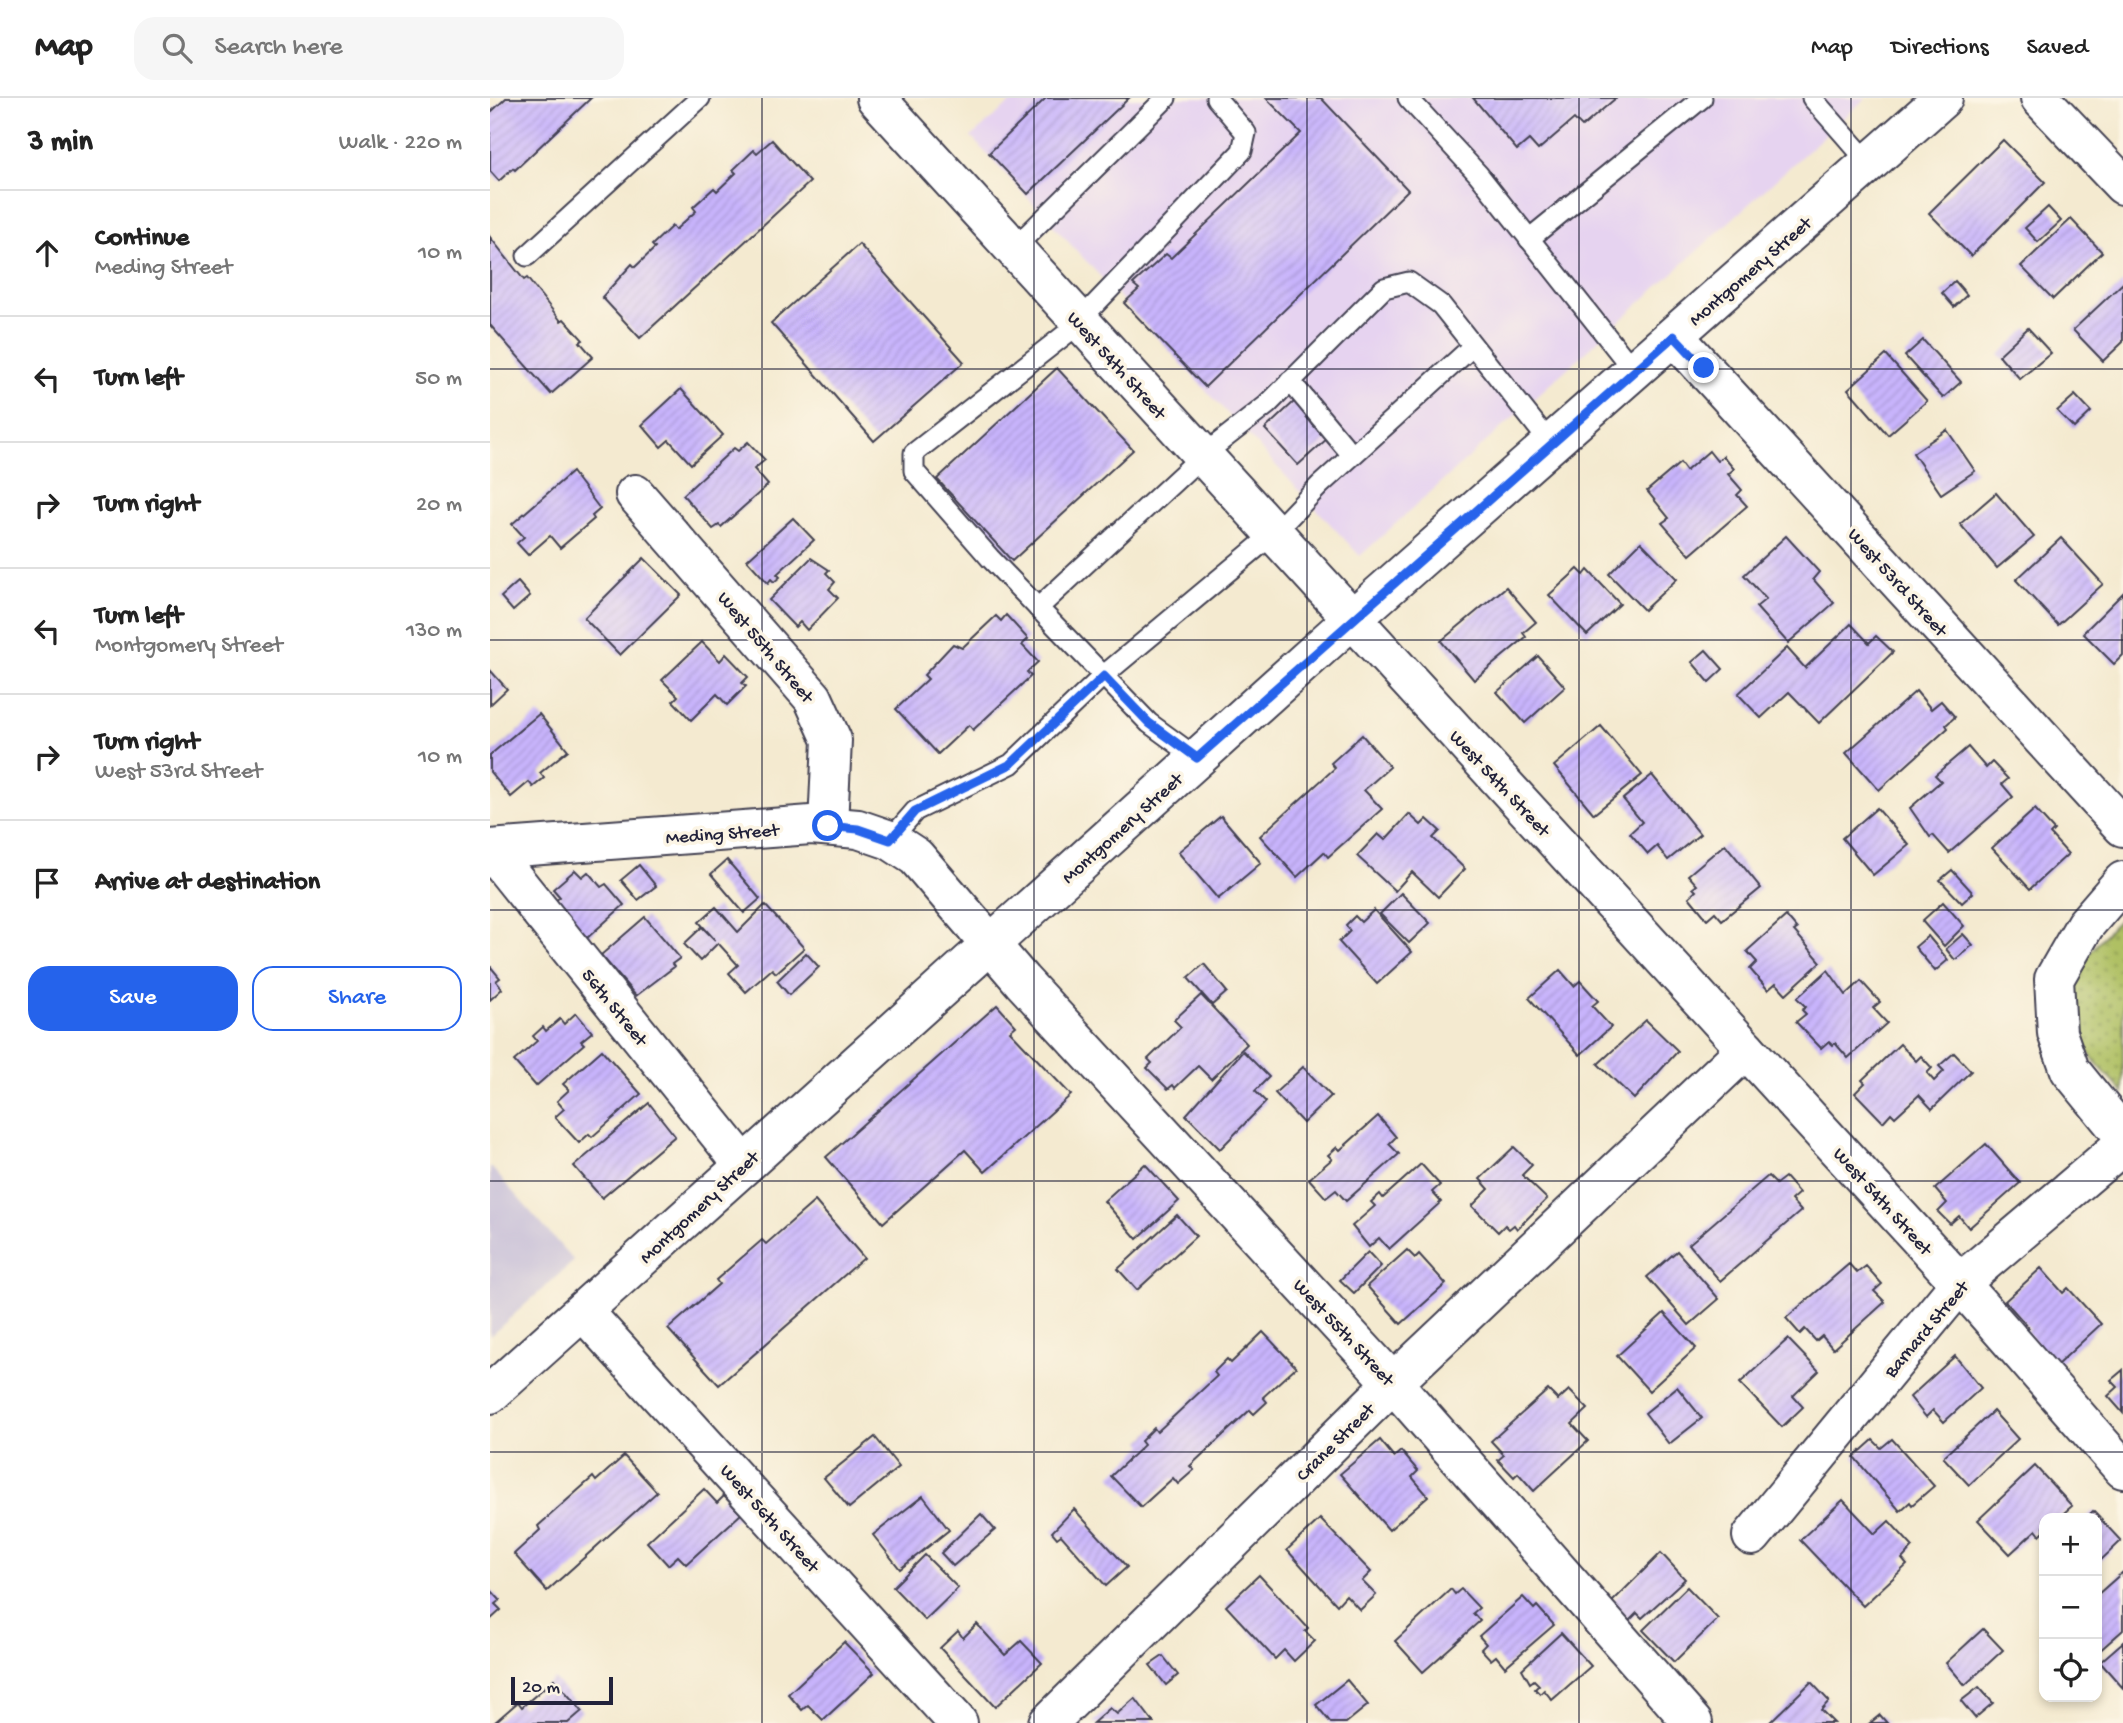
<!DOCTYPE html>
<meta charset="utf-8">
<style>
body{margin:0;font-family:"Gochi Hand",sans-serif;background:#f6f6f6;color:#222}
.controls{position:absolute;right:21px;bottom:21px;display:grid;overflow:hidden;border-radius:14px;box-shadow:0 4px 10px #0003}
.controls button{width:63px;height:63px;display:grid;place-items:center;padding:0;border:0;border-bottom:2px solid #e0e0e0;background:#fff;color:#222;font:35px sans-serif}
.scale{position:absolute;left:21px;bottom:18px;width:102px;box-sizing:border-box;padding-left:7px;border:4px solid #22223b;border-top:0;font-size:19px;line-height:24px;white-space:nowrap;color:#22223b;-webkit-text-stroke:5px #fcf5e5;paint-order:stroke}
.stop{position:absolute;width:21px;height:21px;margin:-16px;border:5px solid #2563eb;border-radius:50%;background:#fff}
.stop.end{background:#2563eb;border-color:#fff;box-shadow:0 2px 7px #0008}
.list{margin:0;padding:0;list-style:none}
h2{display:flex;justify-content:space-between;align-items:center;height:91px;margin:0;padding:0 28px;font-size:30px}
h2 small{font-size:23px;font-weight:400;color:#767676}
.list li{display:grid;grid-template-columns:46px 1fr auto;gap:21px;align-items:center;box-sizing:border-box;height:126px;padding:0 28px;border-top:2px solid #e0e0e0}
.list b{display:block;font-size:26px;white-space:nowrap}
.list p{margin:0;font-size:23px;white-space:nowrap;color:#767676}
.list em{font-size:23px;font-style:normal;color:#767676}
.actions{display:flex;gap:14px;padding:21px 28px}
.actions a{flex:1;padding:16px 0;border:2px solid #2563eb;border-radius:21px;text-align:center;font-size:24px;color:#2563eb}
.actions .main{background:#2563eb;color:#fff}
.icon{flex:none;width:38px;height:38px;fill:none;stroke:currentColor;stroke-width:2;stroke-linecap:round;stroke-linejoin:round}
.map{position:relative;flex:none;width:1633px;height:1625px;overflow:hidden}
header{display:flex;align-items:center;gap:42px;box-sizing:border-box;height:98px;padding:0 35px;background:#fff;border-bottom:2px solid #e0e0e0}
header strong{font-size:33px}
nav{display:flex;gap:38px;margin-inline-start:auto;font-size:24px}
.search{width:490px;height:63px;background:#f6f6f6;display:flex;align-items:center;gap:18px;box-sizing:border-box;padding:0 24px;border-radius:21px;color:#767676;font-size:26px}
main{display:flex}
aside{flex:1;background:#fff}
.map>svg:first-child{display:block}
.built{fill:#e6d3f0}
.industrial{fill:#c8c0d8}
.grass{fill:url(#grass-dots);stroke:#687150;stroke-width:2}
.building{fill:url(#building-hatch)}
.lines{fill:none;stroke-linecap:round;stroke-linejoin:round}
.lane-casing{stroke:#424051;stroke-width:23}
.street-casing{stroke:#424051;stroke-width:42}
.secondary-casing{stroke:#424051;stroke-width:42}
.lane{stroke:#fff;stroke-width:19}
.street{stroke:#fff;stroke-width:38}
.secondary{stroke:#fff;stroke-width:38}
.route{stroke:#2563eb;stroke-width:9}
.grid{fill:none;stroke:#22223b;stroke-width:2;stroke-opacity:0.55}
.labels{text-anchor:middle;stroke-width:7;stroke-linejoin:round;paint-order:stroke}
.street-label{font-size:19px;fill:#22223b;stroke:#fcf5e5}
</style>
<header>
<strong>Map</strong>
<div class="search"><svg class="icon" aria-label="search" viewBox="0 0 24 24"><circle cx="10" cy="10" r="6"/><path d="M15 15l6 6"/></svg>Search here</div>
<nav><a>Map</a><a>Directions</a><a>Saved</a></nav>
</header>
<main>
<aside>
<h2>3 min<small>Walk · 220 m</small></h2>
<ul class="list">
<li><svg class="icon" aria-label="ahead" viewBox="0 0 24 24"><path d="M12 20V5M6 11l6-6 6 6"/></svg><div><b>Continue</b><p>Meding Street</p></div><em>10 m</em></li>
<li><svg class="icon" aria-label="left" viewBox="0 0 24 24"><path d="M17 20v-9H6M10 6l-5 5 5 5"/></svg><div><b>Turn left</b></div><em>50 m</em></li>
<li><svg class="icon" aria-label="right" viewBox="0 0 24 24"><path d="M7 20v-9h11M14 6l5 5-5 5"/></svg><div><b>Turn right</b></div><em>20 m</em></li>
<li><svg class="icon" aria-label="left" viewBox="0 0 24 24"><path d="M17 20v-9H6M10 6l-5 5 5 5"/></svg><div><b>Turn left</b><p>Montgomery Street</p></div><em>130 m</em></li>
<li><svg class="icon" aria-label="right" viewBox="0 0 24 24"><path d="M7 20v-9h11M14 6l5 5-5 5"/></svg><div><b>Turn right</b><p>West 53rd Street</p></div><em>10 m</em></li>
<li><svg class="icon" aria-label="arrive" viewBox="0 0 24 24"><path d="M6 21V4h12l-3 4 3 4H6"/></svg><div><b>Arrive at destination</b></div></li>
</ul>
<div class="actions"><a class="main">Save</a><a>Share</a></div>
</aside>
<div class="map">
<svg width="1633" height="1625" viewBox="0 0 1633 1625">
<defs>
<pattern id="grass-dots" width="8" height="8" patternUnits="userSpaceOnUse" patternTransform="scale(1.75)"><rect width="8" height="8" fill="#afc064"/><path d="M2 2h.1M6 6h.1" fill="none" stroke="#8e9c54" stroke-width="1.8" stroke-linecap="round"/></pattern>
<pattern id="building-hatch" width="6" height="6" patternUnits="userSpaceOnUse" patternTransform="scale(1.75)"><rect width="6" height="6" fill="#c8b4fc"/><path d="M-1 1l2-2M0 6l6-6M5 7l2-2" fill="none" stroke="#ac9ad9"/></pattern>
</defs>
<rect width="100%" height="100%" fill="#fcf5e5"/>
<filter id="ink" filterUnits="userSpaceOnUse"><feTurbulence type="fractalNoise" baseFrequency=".0143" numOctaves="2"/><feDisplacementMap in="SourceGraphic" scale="14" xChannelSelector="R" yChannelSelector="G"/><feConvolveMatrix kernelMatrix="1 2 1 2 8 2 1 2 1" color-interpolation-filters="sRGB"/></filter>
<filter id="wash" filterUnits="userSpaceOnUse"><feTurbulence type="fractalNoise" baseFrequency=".00686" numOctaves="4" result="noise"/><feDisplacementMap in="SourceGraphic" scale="28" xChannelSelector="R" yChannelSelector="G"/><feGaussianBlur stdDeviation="1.57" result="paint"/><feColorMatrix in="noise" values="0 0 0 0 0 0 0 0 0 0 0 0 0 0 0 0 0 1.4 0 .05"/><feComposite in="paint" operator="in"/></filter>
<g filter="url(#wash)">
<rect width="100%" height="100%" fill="#f4ead0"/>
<!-- built -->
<polygon class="built" points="526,0 1376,0 870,458 481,39"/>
<!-- industrial -->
<polygon class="industrial" points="0,1068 84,1163 0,1238"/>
<!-- grass -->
<path class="grass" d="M1633 818V994C1620 980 1605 965 1594 949 1559 900 1597 852 1633 818Z"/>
<g id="blocks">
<!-- building -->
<g class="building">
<polygon points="16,0 101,0 25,72 23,70 9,83 0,73 0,15"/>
<polygon points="556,0 639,0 538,96 499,55"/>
<polygon points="776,0 831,0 918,92 715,289 634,205 649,191 643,186 676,156 681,160 811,35"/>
<polygon points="983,0 1126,0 1092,29 1084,21 1048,52 1039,42 1027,52"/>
<polygon points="282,42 320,84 150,240 112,199 142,166 145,169 165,150 162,147 182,128 185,132 206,113 203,109 224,90 227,93 246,75 243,72 264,52 267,55"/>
<polygon points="1513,42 1555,84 1481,158 1439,115"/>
<polygon points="1558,109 1571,123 1548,144 1535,130"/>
<polygon points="1581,121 1612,154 1563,201 1531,168"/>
<polygon points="0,139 34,182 37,180 71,223 74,221 93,242 90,244 103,259 61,296 0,227"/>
<polygon points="369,146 474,264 384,343 281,225"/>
<polygon points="1465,183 1477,197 1464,209 1452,195"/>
<polygon points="1633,185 1633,244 1613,263 1583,232"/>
<polygon points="1538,230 1561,255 1530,281 1509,257"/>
<polygon points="1433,242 1471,284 1453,300 1415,258"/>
<polygon points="1396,257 1437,303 1398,337 1358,291"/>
<polygon points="567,270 643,352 522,463 447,381"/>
<polygon points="191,291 233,337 201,366 179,342 171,349 152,327"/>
<polygon points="1585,297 1601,314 1584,330 1567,313"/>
<polygon points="805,303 838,340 808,367 775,331"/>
<polygon points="1457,332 1485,373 1451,396 1423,355"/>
<polygon points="258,344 275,362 264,371 278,387 231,429 229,427 223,431 193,397 244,350 248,353"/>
<polygon points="1219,353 1227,363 1233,358 1244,371 1238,376 1252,392 1247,397 1257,408 1200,457 1172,425 1179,420 1157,393 1190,365 1196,373"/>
<polygon points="82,374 110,411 102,418 104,421 70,450 60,438 38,457 27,445 34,439 22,426"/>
<polygon points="1506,395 1544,439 1507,470 1470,426"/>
<polygon points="303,420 324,442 287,476 290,479 284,484 281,481 278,485 257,462"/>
<polygon points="1296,438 1329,474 1323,481 1344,505 1298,545 1266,509 1276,501 1254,477"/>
<polygon points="1571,440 1613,486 1568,527 1526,482"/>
<polygon points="1151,444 1187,481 1154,512 1119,476"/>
<polygon points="154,460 191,497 130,557 94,520"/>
<polygon points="321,460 339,472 336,475 345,484 339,491 348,500 317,532 310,524 305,529 279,502"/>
<polygon points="1088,471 1094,477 1098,472 1130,506 1097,537 1059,497"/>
<polygon points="28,484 40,498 23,513 11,499"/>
<polygon points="1016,489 1046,524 1033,535 1036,539 984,582 951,543"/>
<polygon points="1633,495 1633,557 1624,566 1593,535"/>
<polygon points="516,517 538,541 532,547 548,564 537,574 541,578 483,632 479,627 448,656 406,611 438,581 434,577 463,546 472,550 506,518 511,523"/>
<polygon points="1361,526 1379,545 1386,538 1403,554 1329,625 1299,594 1271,620 1248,596 1297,550 1315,570"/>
<polygon points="212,544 230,563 236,556 258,579 252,585 256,588 237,607 227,596 201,622 183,603 188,598 172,582"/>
<polygon points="1216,552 1233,571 1219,584 1202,564"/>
<polygon points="1048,558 1075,589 1035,625 1007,594"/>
<polygon points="0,572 17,591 0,607"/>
<polygon points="1426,593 1441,611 1451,603 1465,619 1456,627 1458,630 1389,692 1356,655"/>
<polygon points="49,616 78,652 50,675 54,680 43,689 39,684 21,699 0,674 0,657"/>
<polygon points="1111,628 1152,677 1104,716 1064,668"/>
<polygon points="872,637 900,669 874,692 892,711 838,759 834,754 807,779 770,738 845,670 841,665"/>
<polygon points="1478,649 1496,670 1502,664 1518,681 1512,686 1523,699 1459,755 1443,737 1440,739 1420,710 1451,683 1445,677"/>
<polygon points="1162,677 1210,736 1178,762 1167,748 1158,756 1140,735 1152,724 1133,701"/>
<polygon points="1387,710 1419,747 1383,777 1352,740"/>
<polygon points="1545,711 1564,732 1560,736 1578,756 1540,791 1502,750"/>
<polygon points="919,716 931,727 937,721 950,733 943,740 975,771 948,799 922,774 905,793 867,758 888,736 895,742"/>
<polygon points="731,718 771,765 728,801 688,754"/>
<polygon points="1235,746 1271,790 1232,822 1225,814 1217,821 1199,799 1206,793 1203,790 1207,787 1198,777"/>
<polygon points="237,762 270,801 254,815 221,776"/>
<polygon points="149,767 166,788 148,802 131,782"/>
<polygon points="85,772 92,779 98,774 111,789 116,786 134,807 97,840 64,804 70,799 63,791"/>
<polygon points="1462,772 1483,795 1472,805 1450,782"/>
<polygon points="911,795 940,825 919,845 890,816"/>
<polygon points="1453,804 1474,828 1454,848 1432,823"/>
<polygon points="275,807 314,850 286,875 282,871 256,894 239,875 248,867 228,845 210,863 194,846 212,829 225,842 209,824 226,809 248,834"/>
<polygon points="884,812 922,854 887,886 849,844 860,833 856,827 865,818 871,824"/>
<polygon points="1296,818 1307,831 1304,833 1331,864 1296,896 1286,885 1278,892 1260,871 1267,864 1257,853"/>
<polygon points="155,819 190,860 182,866 184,869 146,898 111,857"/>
<polygon points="1473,836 1483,847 1465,862 1456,851"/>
<polygon points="1438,838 1458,862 1445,873 1425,849"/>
<polygon points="316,855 329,869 299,897 287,883"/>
<polygon points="714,866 737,894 722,907 698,880"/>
<polygon points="0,868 10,880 6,883 12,891 0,902"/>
<polygon points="1070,872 1084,888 1090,883 1108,903 1102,908 1121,929 1090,957 1039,900"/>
<polygon points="1338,872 1356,897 1371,883 1390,904 1383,910 1397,925 1358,960 1345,945 1343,947 1339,943 1331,950 1306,924 1316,916 1312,912 1316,909 1307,900"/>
<polygon points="711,897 757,946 721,981 708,968 685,990 683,987 678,991 657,970 662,965 658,961 691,929 684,922"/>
<polygon points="507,907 526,928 520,933 581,997 495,1074 475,1052 393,1125 336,1059"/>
<polygon points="86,915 102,934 91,943 94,946 46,988 24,963 47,943 43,938 53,929 56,933 70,921 74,926"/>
<polygon points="1156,922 1188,953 1144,1001 1108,966"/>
<polygon points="1410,946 1426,963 1431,958 1442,970 1437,975 1444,983 1454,973 1449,968 1464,955 1481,973 1442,1011 1429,997 1405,1019 1401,1015 1393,1024 1365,995 1375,985 1372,982"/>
<polygon points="112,952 151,996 102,1039 99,1036 89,1045 65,1019 74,1011 67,1003 79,992 73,986"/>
<polygon points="753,953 779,979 765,993 776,1004 730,1051 696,1017"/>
<polygon points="813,969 841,998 813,1025 785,995"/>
<polygon points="159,1005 185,1038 112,1100 84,1068"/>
<polygon points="888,1018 906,1039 899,1046 909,1056 856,1103 846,1092 836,1100 819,1081 842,1061 838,1057 847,1049 850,1052"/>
<polygon points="1496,1046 1530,1085 1479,1130 1469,1118 1460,1126 1448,1114 1457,1105 1445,1091"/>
<polygon points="1024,1049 1042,1067 1032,1077 1057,1101 1027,1131 1024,1127 1019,1131 1015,1127 1008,1134 982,1108 999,1091 990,1081"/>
<polygon points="655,1066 689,1103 647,1141 614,1103"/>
<polygon points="931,1066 950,1087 942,1094 951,1104 899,1151 889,1140 879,1149 862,1128 885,1108 881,1104 890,1096 893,1100"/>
<polygon points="1278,1078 1286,1086 1295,1079 1309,1095 1301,1102 1311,1113 1230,1183 1199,1146"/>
<polygon points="325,1103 374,1160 229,1287 178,1231 229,1186 226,1182 272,1142 276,1146"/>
<polygon points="687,1117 706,1138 647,1192 628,1171"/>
<polygon points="917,1152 925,1160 929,1156 956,1186 911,1226 877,1188"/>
<polygon points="1187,1153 1229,1201 1199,1227 1157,1179"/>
<polygon points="878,1154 891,1168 864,1195 850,1182"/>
<polygon points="1359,1166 1367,1175 1376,1168 1392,1186 1384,1193 1395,1204 1343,1251 1332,1238 1326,1243 1315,1231 1310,1236 1296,1220"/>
<polygon points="1551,1170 1573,1195 1578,1190 1611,1226 1567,1267 1536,1233 1539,1230 1515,1203"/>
<polygon points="1174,1215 1206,1250 1159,1293 1127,1258"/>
<polygon points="773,1234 806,1269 773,1299 777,1304 764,1316 760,1312 700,1368 704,1372 688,1386 683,1380 651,1409 621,1378 654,1347 651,1343 664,1330 667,1334 727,1278 724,1274 737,1261 741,1265"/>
<polygon points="1298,1241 1329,1273 1303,1298 1313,1309 1292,1329 1250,1285"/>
<polygon points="1465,1258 1491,1290 1454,1324 1443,1312 1436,1319 1420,1299"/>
<polygon points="1633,1272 1633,1315 1618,1298 1628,1289 1621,1282"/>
<polygon points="1187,1289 1212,1320 1179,1346 1155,1315"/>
<polygon points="1058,1292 1068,1302 1079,1292 1098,1311 1082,1326 1098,1343 1044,1393 1028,1375 1024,1379 1008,1362 1014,1357 1001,1343"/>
<polygon points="1503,1313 1528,1341 1479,1387 1453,1359"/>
<polygon points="385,1339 409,1369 359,1410 334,1380"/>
<polygon points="1402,1341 1444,1388 1422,1407 1420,1404 1410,1413 1364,1359 1383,1342 1391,1350"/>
<polygon points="890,1342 904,1359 911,1353 928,1373 922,1379 938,1398 899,1432 850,1376"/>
<polygon points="134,1358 167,1394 57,1493 24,1456 50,1432 48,1428 103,1379 106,1383"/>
<polygon points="1545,1368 1582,1408 1568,1420 1554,1420 1554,1433 1550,1437 1546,1432 1520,1456 1488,1422"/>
<polygon points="214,1391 227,1405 234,1398 251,1416 196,1466 188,1458 178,1467 157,1444"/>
<polygon points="433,1398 459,1432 410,1471 383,1437"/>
<polygon points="1353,1402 1385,1436 1399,1423 1423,1449 1412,1461 1417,1467 1373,1508 1310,1442"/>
<polygon points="584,1411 637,1469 616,1488 571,1437 567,1440 562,1434"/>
<polygon points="1603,1413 1631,1443 1607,1466 1607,1420 1596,1420"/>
<polygon points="491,1416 505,1432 463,1468 451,1455"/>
<polygon points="830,1421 881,1474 872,1483 886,1497 870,1512 856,1497 847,1507 797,1452"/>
<polygon points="1171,1455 1195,1481 1152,1520 1147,1515 1139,1523 1121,1505"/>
<polygon points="435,1457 468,1490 435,1522 403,1489"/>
<polygon points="1633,1474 1633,1532 1607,1555 1607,1497"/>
<polygon points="769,1477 818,1530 815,1533 825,1543 804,1563 794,1552 785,1561 736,1508"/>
<polygon points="1197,1489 1228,1521 1184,1564 1153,1532"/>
<polygon points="0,1491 10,1502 5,1506 11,1512 0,1522"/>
<polygon points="961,1491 965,1496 971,1491 989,1510 983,1515 990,1523 933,1574 905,1543"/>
<polygon points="1033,1499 1044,1511 1047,1508 1064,1527 1015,1569 1006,1558 1001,1562 991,1551 996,1546 989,1538"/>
<polygon points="487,1526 515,1557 531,1543 552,1565 505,1609 450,1550 468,1533 473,1540"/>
<polygon points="1493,1531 1513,1552 1475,1587 1456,1565"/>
<polygon points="1071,1535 1101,1568 1062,1602 1054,1592 1050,1596 1045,1591 1049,1587 1044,1582 1040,1585 1032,1571"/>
<polygon points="354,1544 384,1575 333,1622 318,1607 312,1612 298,1596"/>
<polygon points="1633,1544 1633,1590 1610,1564"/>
<polygon points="673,1558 688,1577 676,1587 660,1567"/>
<polygon points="64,1581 92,1613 78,1625 4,1625 28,1604 32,1609"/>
<polygon points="857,1582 878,1607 856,1625 841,1625 826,1607"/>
<polygon points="1321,1584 1339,1603 1331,1612 1344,1625 1279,1625"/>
<polygon points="1489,1589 1503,1605 1485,1620 1471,1603"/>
<polygon points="645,1600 664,1625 603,1625 620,1610 627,1616"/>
<polygon points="1390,1617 1397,1625 1380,1625"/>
</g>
</g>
</g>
<g filter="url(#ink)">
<use href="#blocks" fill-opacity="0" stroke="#424051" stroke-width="2"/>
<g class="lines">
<!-- lane casing -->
<g class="lane-casing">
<g id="lane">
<polyline points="918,0 988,76 1144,273"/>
<polyline points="1322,0 1379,65"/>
<polyline points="1039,141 1212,0"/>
<polyline points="523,151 676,0"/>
<polyline points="37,158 210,0"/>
<polyline points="589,223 752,53 756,35 726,0"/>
<polyline points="590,225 424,355 424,373 500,460 659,625 707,660"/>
<polyline points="800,283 862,357"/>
<polyline points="548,510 712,358 777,307 894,190 919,184 951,207 1061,346"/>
<polyline points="400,742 425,713 521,666 614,577 783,436 830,387 983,248"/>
</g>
</g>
<!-- street casing -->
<g class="street-casing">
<g id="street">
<polyline points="386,0 1470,1185 1633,1371"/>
<polyline points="1184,238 1633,729"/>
<polyline points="145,396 323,600 342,642 338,728"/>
<polyline points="0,751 321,727 368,731 400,742 426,759 532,883 903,1285 1203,1625"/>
<polyline points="0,751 253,1066"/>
<polyline points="1633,783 1595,827 1564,881 1567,935 1580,972 1633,1037"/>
<polyline points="93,1213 468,1625"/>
<polyline points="1262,1438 1470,1185 1633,1047"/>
<polyline points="558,1625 903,1285 1256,951"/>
</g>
</g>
<!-- secondary casing -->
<g class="secondary-casing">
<g id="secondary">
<polyline points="1550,0 1633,87"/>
<polyline points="0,1296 861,522 1453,0"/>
</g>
</g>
<!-- lane -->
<use href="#lane" class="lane"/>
<!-- street -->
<use href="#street" class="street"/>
<!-- secondary -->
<use href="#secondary" class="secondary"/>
</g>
</g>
<g class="lines" filter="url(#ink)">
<!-- route -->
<polyline class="route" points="338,728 368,731 400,742 425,713 521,666 614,578 659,625 707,660 1184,238 1214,270"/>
</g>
<!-- grid -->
<path class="grid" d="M272 0V1625M544 0V1625M817 0V1625M1089 0V1625M1361 0V1625M0 271H1633M0 542H1633M0 812H1633M0 1083H1633M0 1354H1633"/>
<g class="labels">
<!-- street labels -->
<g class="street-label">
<text transform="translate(1259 172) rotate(-41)" y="7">Montgomery Street</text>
<text transform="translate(628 266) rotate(48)" y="7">West 54th Street</text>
<text transform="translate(1409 483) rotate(48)" y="7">West 53rd Street</text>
<text transform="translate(277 548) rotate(50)" y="7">West 55th Street</text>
<text transform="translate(1011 684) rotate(47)" y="7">West 54th Street</text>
<text transform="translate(631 729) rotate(-42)" y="7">Montgomery Street</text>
<text transform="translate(232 734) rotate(-4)" y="7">Meding Street</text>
<text transform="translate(126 908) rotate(51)" y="7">56th Street</text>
<text transform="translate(1394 1102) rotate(48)" y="7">West 54th Street</text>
<text transform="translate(208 1108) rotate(-43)" y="7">Montgomery Street</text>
<text transform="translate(1435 1230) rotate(-50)" y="7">Barnard Street</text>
<text transform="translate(855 1233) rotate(47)" y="7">West 55th Street</text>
<text transform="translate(844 1343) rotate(-45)" y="7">Crane Street</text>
<text transform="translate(281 1419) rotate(48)" y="7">West 56th Street</text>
</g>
</g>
</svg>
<div class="controls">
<button>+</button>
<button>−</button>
<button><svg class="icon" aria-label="locate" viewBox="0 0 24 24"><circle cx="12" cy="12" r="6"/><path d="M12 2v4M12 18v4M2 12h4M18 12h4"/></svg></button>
</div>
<div class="scale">20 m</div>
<div class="stop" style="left:338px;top:728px"></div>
<div class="stop end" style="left:1214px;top:270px"></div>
</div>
</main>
